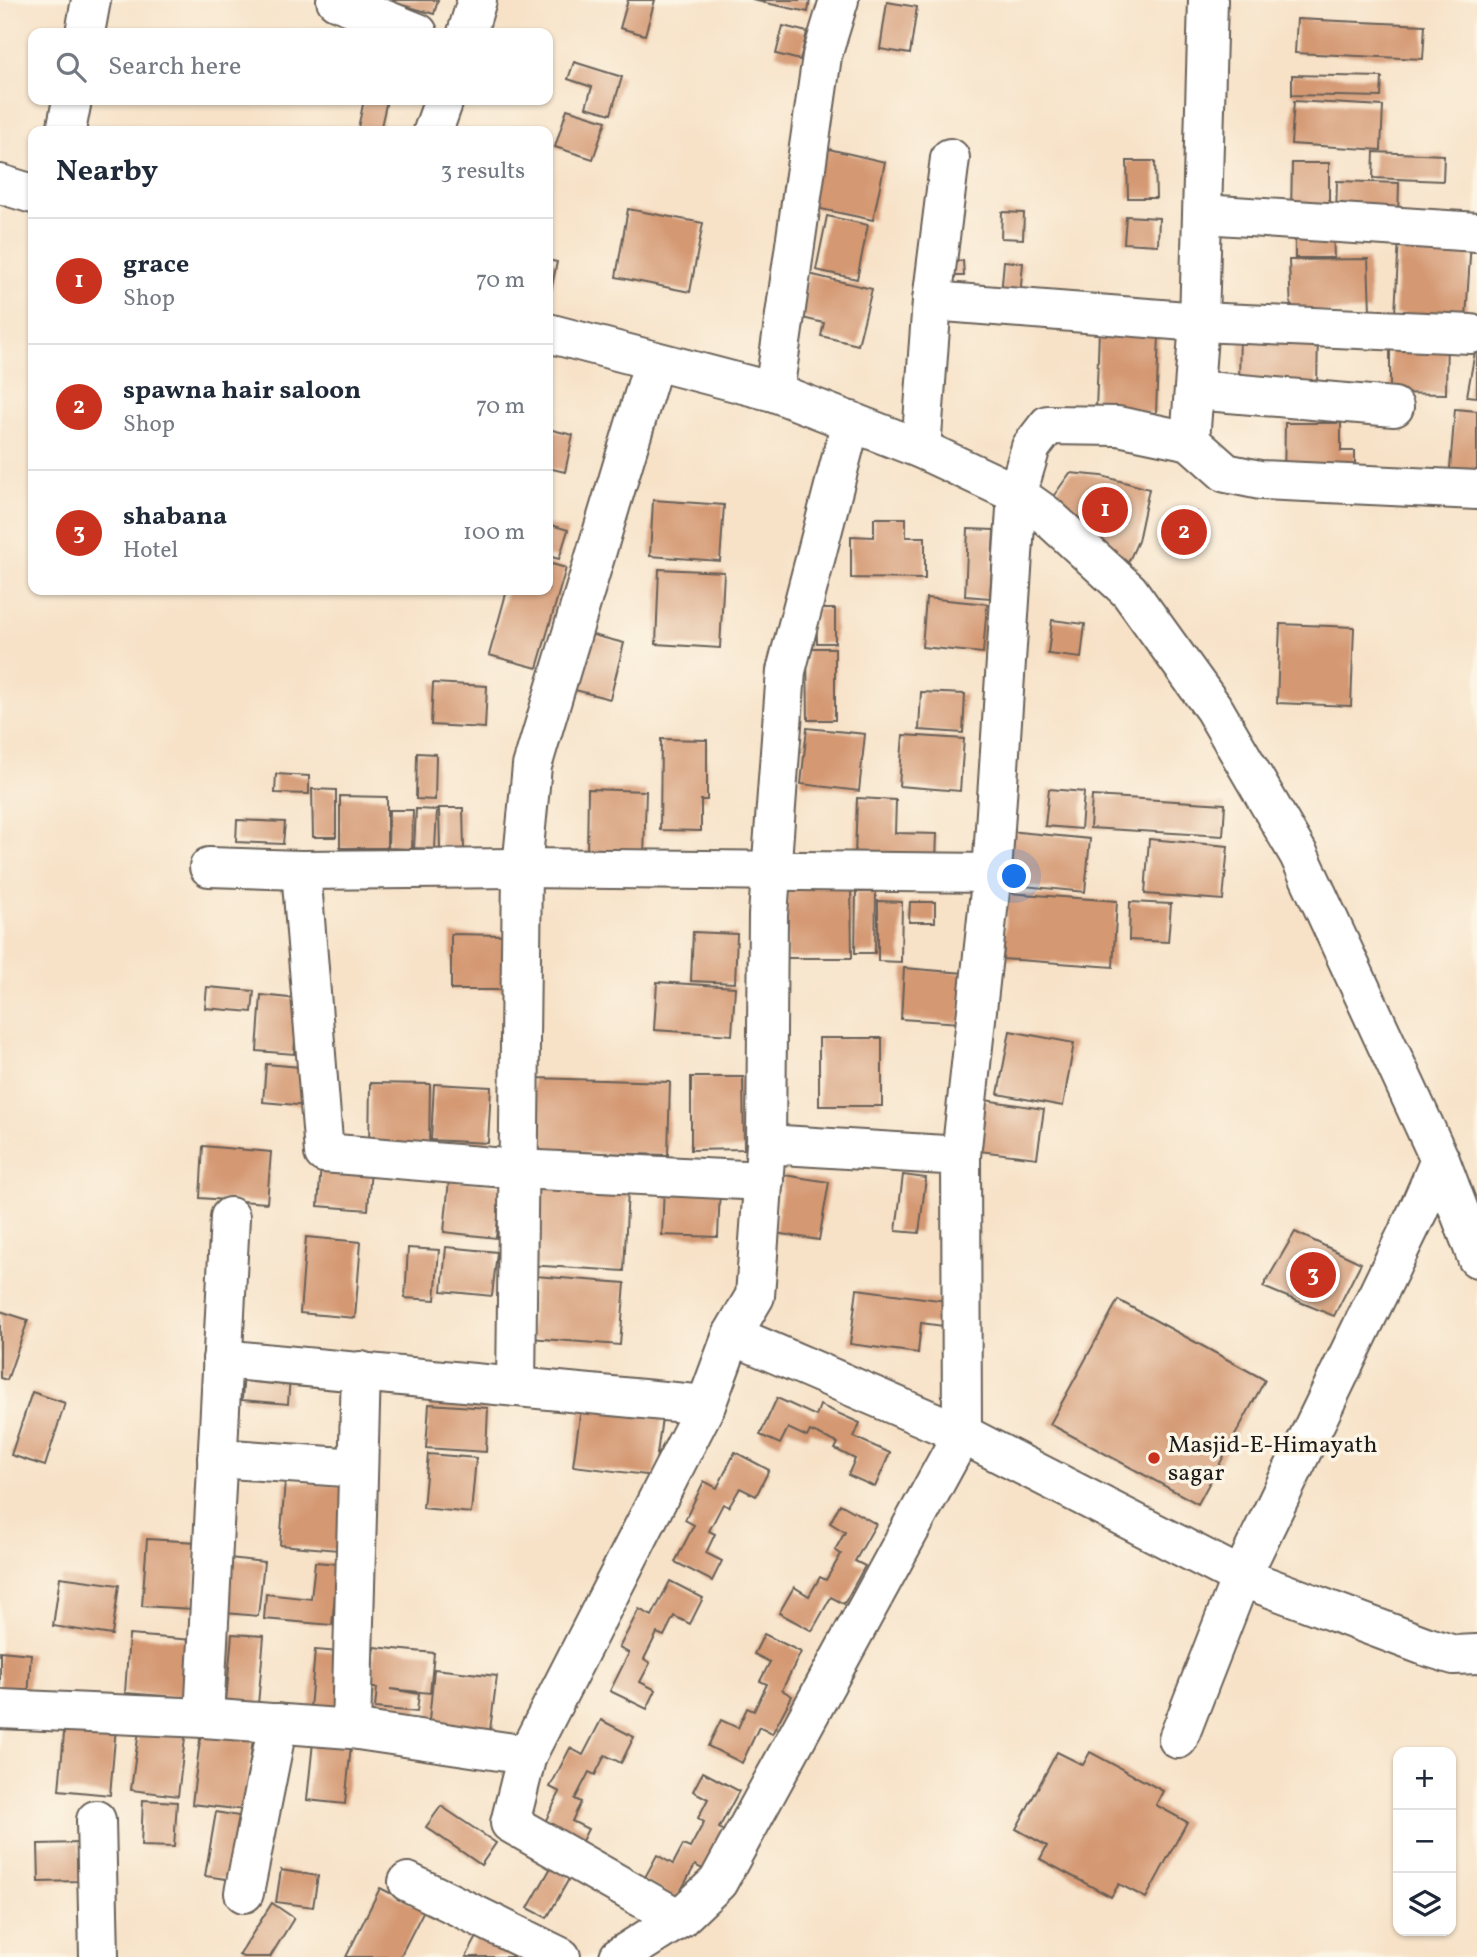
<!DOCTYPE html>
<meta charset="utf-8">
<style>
body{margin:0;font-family:Vollkorn,serif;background:#f6f6f7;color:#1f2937}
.controls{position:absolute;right:21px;bottom:21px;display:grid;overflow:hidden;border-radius:14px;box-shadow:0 2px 5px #0004}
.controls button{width:63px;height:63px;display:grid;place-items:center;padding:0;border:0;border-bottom:2px solid #e0e1e3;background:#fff;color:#1f2937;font:35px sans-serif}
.you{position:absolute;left:1015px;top:877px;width:24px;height:24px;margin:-18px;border:5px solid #fff;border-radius:50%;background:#1a73e8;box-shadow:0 0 0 10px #1a73e833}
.badge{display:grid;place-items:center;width:46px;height:46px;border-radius:50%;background:#c8321e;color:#fff;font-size:23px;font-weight:700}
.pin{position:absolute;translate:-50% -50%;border:4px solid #fff;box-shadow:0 2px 7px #0006}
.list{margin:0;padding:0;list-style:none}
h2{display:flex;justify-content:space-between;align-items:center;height:91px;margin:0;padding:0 28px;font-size:30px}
h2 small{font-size:23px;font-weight:400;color:#747a83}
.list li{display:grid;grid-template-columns:46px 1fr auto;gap:21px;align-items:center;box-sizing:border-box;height:126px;padding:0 28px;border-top:2px solid #e0e1e3}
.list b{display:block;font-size:26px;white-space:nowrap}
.list p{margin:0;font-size:23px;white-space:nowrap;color:#747a83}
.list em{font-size:23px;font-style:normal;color:#747a83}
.icon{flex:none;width:38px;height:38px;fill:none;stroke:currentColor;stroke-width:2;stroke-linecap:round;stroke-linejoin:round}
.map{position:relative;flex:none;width:1477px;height:1957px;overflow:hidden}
.search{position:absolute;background:#fff;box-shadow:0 2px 5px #0004;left:28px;top:28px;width:525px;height:77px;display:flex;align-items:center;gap:18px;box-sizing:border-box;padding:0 24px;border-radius:14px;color:#747a83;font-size:26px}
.panel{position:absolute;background:#fff;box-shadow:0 2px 5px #0004;left:28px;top:126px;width:525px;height:469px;border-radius:14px}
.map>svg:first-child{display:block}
.building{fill:#d49872}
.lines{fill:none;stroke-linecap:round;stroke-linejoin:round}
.minor-casing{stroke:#696158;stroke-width:42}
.minor{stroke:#fff;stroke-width:38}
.poi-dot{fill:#c8321e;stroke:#fcf5e5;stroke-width:2.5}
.labels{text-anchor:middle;stroke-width:7;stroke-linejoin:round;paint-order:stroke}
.poi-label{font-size:24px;fill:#1c1c1c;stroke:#fcf5e5;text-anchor:start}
</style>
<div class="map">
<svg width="1477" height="1957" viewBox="0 0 1477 1957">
<rect width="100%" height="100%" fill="#fcf5e5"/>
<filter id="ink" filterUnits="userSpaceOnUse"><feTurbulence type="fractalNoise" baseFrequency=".0143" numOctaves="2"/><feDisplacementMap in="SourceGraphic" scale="14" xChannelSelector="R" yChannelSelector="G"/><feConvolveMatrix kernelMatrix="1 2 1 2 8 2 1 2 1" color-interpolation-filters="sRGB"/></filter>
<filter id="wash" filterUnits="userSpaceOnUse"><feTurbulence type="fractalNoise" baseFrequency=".00686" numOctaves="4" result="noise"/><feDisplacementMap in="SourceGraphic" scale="28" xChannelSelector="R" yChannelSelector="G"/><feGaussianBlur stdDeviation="1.57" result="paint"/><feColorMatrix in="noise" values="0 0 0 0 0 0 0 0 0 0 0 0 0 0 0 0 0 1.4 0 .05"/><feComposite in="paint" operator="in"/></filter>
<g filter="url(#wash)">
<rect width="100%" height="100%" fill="#f7e2c8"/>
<g id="blocks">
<!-- building -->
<g class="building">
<polygon points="384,0 438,0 434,14"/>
<polygon points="628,0 655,0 645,35 620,28"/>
<polygon points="752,0 810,0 808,12"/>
<polygon points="887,2 917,7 910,54 880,49"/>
<polygon points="1297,19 1425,25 1423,59 1295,53"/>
<polygon points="783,26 807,32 800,60 776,54"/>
<polygon points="574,62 622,77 611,114 586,107 592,87 568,79"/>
<polygon points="1292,75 1382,77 1381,97 1292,95"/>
<polygon points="364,100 387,100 380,131 358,128"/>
<polygon points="1294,101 1383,106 1381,150 1291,144"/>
<polygon points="567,109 606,121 593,159 555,147"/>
<polygon points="820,147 885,162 873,220 807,206"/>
<polygon points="1374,152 1444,155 1443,181 1373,178"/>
<polygon points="1127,161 1155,161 1156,198 1128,198"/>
<polygon points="1292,163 1329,163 1329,216 1291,215"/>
<polygon points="1337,181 1399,183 1398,218 1336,216"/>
<polygon points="628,209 703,223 690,292 616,277"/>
<polygon points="1002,212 1024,213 1023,239 1001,238"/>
<polygon points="827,216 868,225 857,279 816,270"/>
<polygon points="1126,216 1159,218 1158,245 1124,243"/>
<polygon points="1295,231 1333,231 1334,258 1295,258"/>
<polygon points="1399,237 1471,241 1466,318 1395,314"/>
<polygon points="1368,259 1370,311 1291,313 1289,260"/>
<polygon points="548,260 557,262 549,300 548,300"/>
<polygon points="950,261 963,261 964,276 950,276"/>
<polygon points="1004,261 1023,263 1020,297 1001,295"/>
<polygon points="809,274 872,289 858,345 821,336 824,323 798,317"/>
<polygon points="1240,326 1318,328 1317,391 1239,389"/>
<polygon points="1099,331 1159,334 1156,413 1096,410"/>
<polygon points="1390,336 1447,337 1446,394 1390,393"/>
<polygon points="1476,346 1477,346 1477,397 1467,396"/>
<polygon points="1455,409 1477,411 1477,483 1449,480"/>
<polygon points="1285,423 1341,423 1341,451 1355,451 1355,481 1284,480"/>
<polygon points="548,429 573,435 565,472 548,468"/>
<polygon points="1070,473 1102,476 1149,489 1138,541 1128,563 1052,498"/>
<polygon points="653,500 724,505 720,561 650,556"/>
<polygon points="1197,512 1197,544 1178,544 1178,513"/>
<polygon points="874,518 906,518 906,537 925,537 925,579 851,578 851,536 874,537"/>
<polygon points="548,524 568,530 559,559 548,556"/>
<polygon points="968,529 994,530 990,598 965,596"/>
<polygon points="548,563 566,568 537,668 489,655 507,590 548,590"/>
<polygon points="659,569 724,572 720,648 656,644"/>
<polygon points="926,598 987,604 983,653 922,647"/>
<polygon points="816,609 835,609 835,643 817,643"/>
<polygon points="1052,620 1085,624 1081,658 1048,654"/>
<polygon points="1280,624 1354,627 1351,706 1277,703"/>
<polygon points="589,634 624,643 610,699 575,690"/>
<polygon points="807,648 835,648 835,720 808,720"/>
<polygon points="433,683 487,686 485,728 431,725"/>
<polygon points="921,692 965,694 963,733 919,730"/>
<polygon points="807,728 865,734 859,791 801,784"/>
<polygon points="903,735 964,739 960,791 899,786"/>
<polygon points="661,739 707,740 707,800 701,800 701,831 660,830"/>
<polygon points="417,753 436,754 435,800 416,799"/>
<polygon points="276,774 309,776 309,794 275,793"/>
<polygon points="312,789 336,790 336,837 313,837"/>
<polygon points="588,789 646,791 644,858 587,856"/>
<polygon points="1049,789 1084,792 1081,829 1045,826"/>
<polygon points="340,796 387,797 387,848 340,848"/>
<polygon points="1092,796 1225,804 1223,836 1090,828"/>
<polygon points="857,798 896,800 895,833 937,834 936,861 855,857"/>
<polygon points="439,808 463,808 464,849 440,849"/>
<polygon points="416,809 437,810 435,849 414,848"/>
<polygon points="389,810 413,810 412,849 388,848"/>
<polygon points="237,820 285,822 283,844 236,842"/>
<polygon points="1008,831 1090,839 1085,892 1004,884"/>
<polygon points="1149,839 1228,846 1223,900 1145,894"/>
<polygon points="786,885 851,885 852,958 787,958"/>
<polygon points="856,892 876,892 875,953 855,953"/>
<polygon points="1008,893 1117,901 1113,967 1003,959"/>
<polygon points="878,901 902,902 901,962 878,961"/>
<polygon points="910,902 935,902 935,922 909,922"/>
<polygon points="1130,902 1171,904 1168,942 1129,940"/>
<polygon points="693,932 737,934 735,983 691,981"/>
<polygon points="451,934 504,935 504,990 451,990"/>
<polygon points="904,968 964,973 961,1023 901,1019"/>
<polygon points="657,982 735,987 732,1035 654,1030"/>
<polygon points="207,987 254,991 252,1012 205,1008"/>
<polygon points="261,995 298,999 294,1054 257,1051"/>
<polygon points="1010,1031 1074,1043 1063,1106 998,1094"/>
<rect x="819" y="1038" width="63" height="68"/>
<polygon points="266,1064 311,1068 308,1106 263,1102"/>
<polygon points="691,1077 743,1077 744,1149 691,1150"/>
<polygon points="533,1078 670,1082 668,1155 531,1151"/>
<polygon points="370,1083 430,1084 429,1149 369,1148"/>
<polygon points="434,1084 491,1087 488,1143 431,1140"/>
<polygon points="978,1099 1044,1109 1037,1158 971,1150"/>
<polygon points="203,1146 271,1152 267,1203 200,1198"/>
<polygon points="321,1164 371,1168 368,1210 318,1206"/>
<polygon points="784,1175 829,1182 819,1240 775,1233"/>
<polygon points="903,1175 926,1178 919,1233 896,1231"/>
<polygon points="449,1180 501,1186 496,1238 444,1232"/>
<polygon points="531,1183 628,1189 624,1271 527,1265"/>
<polygon points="664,1186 720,1188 718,1237 662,1235"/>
<polygon points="1295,1232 1361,1263 1334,1316 1263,1287"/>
<polygon points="306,1237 361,1242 355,1318 300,1313"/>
<polygon points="446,1247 497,1252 492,1296 442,1291"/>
<polygon points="408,1248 439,1250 435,1300 405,1298"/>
<polygon points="535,1276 625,1283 620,1345 530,1338"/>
<polygon points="857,1289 954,1302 950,1327 921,1323 918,1353 850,1344"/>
<polygon points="1118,1300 1265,1380 1198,1504 1050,1424"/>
<polygon points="0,1311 28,1320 7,1380 0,1378"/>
<polygon points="244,1372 290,1376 288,1404 242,1400"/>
<polygon points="32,1392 65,1403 45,1466 11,1455"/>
<polygon points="777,1398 816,1416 820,1405 860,1423 854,1437 890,1453 875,1487 848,1475 855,1459 835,1449 838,1443 810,1431 807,1437 788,1428 780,1444 760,1435"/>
<polygon points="429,1404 488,1408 486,1452 426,1448"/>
<polygon points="581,1408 662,1418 654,1476 573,1466"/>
<polygon points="735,1452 769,1470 756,1496 740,1488 729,1507 723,1504 709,1531 715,1534 706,1553 722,1561 712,1581 675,1562 694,1525 685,1520 704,1481 717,1488"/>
<polygon points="428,1454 476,1458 471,1513 423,1508"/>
<polygon points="285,1481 344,1486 338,1550 280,1545"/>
<polygon points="840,1504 876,1524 855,1561 865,1566 844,1604 831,1597 812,1631 779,1613 794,1587 809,1596 820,1577 826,1580 841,1554 835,1550 845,1532 830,1523"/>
<polygon points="147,1539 197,1542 193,1609 142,1606"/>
<polygon points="221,1557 264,1562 258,1616 215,1612"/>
<polygon points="315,1562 338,1564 332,1625 264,1619 266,1594 311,1599"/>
<polygon points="60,1577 119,1585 112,1635 53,1626"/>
<polygon points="670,1581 703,1598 690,1624 674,1616 664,1636 657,1633 644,1659 650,1663 640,1682 656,1690 647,1709 610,1691 629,1653 619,1648 639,1609 652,1616"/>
<polygon points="232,1634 264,1636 258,1705 226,1702"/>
<polygon points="764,1634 801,1652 782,1690 792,1696 772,1734 759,1727 742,1763 708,1746 721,1720 738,1728 747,1708 754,1711 767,1684 760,1681 770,1662 754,1654"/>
<polygon points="129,1635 193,1640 189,1698 125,1693"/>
<polygon points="374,1647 434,1653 430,1693 390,1689 419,1694 417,1712 375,1708 377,1688 371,1688"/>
<polygon points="315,1650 352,1653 347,1712 310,1709"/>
<polygon points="0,1651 31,1654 28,1697 0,1695"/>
<polygon points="434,1669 497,1676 489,1738 428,1731"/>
<polygon points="601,1720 634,1737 621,1763 605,1755 595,1775 589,1772 575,1799 581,1802 572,1821 588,1829 578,1849 541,1830 560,1792 550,1787 570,1748 583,1755"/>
<polygon points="65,1722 116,1727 110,1795 59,1790"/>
<polygon points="140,1723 186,1730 178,1796 131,1790"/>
<polygon points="202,1724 254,1730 244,1810 192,1804"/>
<polygon points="313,1742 351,1745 345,1804 307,1800"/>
<polygon points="1057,1752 1083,1765 1090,1752 1163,1791 1156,1805 1187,1822 1146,1898 1119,1884 1111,1897 1040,1859 1047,1846 1016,1829"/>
<polygon points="703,1772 739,1791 719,1828 728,1834 708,1872 695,1865 676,1899 643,1881 657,1855 673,1864 683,1845 690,1848 704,1822 698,1818 708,1799 693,1791"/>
<polygon points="143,1800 177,1802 174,1847 141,1846"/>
<polygon points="441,1806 496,1843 481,1865 426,1827"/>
<polygon points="216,1812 244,1817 233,1880 205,1876"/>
<polygon points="79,1843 80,1881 39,1882 38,1844"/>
<polygon points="552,1866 570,1877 547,1918 528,1908"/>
<polygon points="281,1870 318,1876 313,1907 276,1902"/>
<polygon points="380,1888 424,1910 400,1957 346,1957"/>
<polygon points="272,1903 294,1918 270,1957 243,1957 239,1955"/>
<polygon points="477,1937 516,1957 466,1957"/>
</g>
</g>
</g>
<g filter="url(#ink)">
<use href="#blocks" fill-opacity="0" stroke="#696158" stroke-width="2"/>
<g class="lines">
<!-- minor casing -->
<g class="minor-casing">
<g id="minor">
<polyline points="336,0 418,33"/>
<polyline points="85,33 91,0"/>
<polyline points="467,33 477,0"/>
<polyline points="66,131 72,100"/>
<polyline points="433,131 444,100"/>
<polyline points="0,184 33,194"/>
<polyline points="1203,214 1477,232"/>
<polyline points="932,301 1199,322 1471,334"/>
<polyline points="548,333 774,392 921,449 1017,494 1045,514 1129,591 1214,709 1299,855 1440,1160 1477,1258"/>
<polyline points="1194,390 1394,407"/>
<polyline points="774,392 822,56 839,0"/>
<polyline points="1190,441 1199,322 1208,0"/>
<polyline points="921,449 932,301 950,158"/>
<polyline points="209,867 301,870 522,868 992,873"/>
<polyline points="301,870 324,1153 518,1169 764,1181"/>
<polyline points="766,1144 961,1156"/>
<polyline points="732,1335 962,1434 1241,1577 1425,1646 1454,1655 1477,1654"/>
<polyline points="222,1359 706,1405"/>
<polyline points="516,1387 522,868 532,766 654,361"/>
<polyline points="217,1458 358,1468"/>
<polyline points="0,1709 204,1718 351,1729 527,1755 510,1823 679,1919"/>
<polyline points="204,1718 230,1217"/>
<polyline points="351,1729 361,1371"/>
<polyline points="1178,1739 1241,1577 1418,1211 1440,1160"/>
<polyline points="527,1755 706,1405 732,1335 755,1296 766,1144 768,915 786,671 851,421"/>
<polyline points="96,1820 99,1957"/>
<polyline points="408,1882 561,1957"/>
<polyline points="244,1893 278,1723"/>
<polyline points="619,1957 679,1919 718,1882 962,1434 961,1156 992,873 1017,494 1031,447 1048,425 1118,426 1190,441 1226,473 1260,480 1477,490"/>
</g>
</g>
<!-- minor -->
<use href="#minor" class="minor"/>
</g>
</g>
<!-- markers -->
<circle class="poi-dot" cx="1154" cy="1458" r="7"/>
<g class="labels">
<!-- poi labels -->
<g class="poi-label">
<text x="1168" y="1452">Masjid-E-Himayath<tspan x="1168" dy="28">sagar</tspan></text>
</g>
</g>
</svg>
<div class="controls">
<button>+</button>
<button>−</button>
<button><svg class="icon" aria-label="layers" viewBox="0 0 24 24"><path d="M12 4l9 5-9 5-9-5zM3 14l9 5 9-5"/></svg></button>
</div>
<div class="you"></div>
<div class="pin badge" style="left:1105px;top:510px">1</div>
<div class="pin badge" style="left:1184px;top:532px">2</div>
<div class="pin badge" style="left:1313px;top:1275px">3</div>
<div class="search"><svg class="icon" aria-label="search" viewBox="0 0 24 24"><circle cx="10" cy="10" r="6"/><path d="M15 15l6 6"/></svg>Search here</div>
<section class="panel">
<h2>Nearby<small>3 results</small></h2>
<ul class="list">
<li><span class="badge">1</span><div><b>grace</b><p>Shop</p></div><em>70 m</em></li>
<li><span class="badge">2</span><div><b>spawna hair saloon</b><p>Shop</p></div><em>70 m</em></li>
<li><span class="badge">3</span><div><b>shabana</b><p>Hotel</p></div><em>100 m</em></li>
</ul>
</section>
</div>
